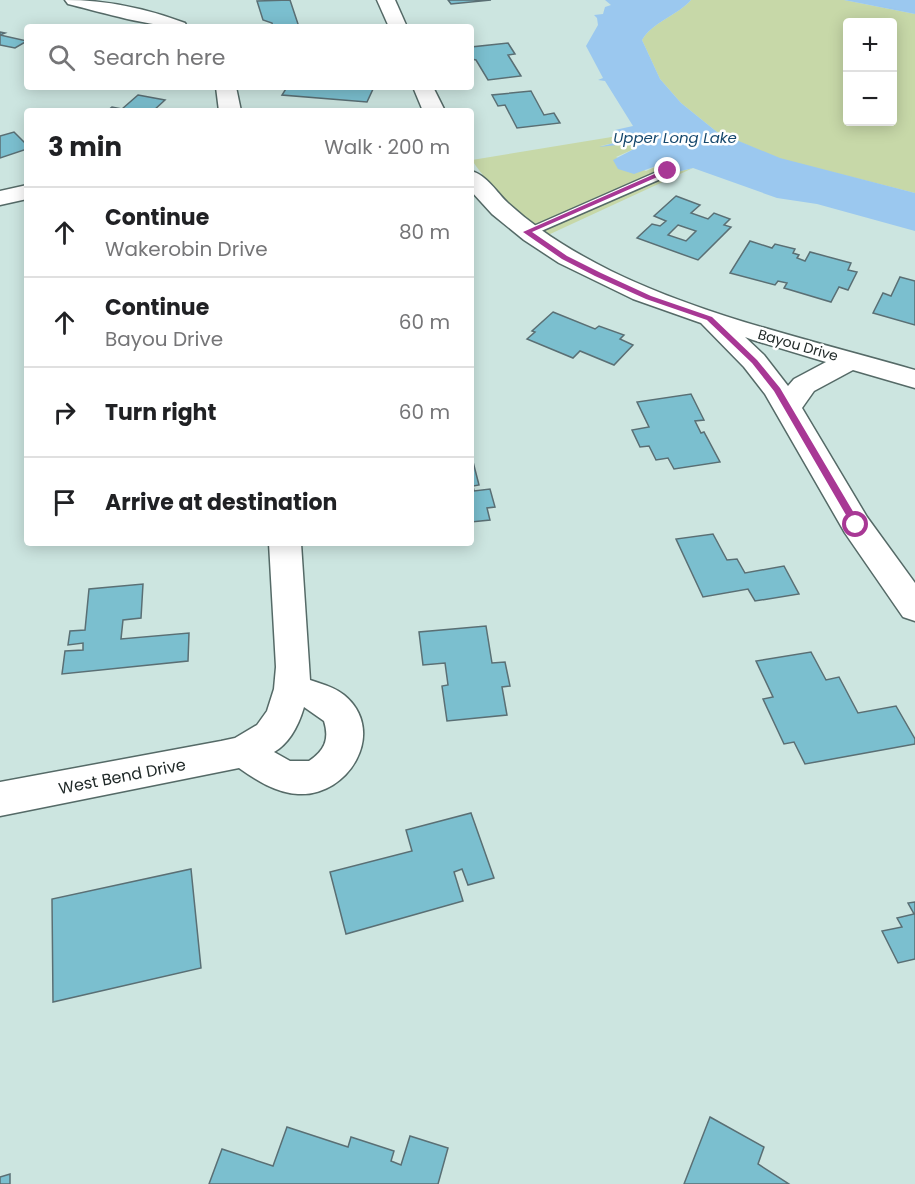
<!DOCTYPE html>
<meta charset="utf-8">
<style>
body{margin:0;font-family:Poppins,sans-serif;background:#f2f2f2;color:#202124}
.controls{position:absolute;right:18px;top:18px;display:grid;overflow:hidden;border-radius:6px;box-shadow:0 3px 15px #0003}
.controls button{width:54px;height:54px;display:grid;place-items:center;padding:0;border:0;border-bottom:2px solid #e0e0e0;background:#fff;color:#202124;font:30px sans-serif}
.stop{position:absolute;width:18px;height:18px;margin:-14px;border:4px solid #a83895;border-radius:50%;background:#fff}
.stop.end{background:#a83895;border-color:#fff;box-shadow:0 2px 6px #0008}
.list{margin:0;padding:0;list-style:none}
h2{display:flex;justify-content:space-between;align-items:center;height:78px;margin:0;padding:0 24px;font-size:26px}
h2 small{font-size:20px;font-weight:400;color:#757577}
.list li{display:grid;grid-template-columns:39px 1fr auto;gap:18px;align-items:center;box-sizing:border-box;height:90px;padding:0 24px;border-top:2px solid #e0e0e0}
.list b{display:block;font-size:22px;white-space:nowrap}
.list p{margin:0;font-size:20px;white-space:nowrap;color:#757577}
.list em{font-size:20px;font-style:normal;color:#757577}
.icon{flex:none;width:33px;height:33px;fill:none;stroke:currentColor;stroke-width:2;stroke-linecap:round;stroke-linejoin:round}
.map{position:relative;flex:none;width:915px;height:1184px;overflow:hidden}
.search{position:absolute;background:#fff;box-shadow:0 3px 15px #0003;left:24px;top:24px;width:450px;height:66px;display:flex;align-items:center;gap:15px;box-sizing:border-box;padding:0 21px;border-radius:6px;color:#757577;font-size:22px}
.panel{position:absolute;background:#fff;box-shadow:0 3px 15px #0003;left:24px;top:108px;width:450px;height:438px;border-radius:6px}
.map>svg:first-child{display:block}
.green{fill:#c7d8a8;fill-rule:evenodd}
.water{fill:#9bc8ef}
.building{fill:#7bbfcf;stroke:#5a6f74;stroke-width:1.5;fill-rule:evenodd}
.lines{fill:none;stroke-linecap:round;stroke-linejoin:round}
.lane-casing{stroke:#556a67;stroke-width:3}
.street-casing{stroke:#556a67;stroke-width:3}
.lane{fill:#fff;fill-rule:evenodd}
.street{fill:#fff;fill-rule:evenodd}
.route{fill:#a83895}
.labels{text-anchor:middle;stroke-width:5;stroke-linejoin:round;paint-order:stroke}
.far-street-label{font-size:14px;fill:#202928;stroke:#fff}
.far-water-label{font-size:15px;font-style:italic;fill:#17496e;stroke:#fff}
.street-label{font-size:16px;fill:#202928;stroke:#fff}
</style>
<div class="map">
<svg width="915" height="1184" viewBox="0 0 915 1184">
<rect width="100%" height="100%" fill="#cce5e0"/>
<!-- green -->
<g class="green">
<path d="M691 0H844L915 14V193L780 159 717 132 681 103 660 79 642 40C651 23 678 15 691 0ZM848 22H892V122H848Z"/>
<path d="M636 133 640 136 638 138 600 146 636 143 634 149 616 157 646 171 659 165 673 173 693 168 548 235C520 213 492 191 472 160Z"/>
</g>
<!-- water -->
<g class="water">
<path d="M605 0H691C678 15 651 23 642 40L660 79 681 103 717 132 780 158 915 193V231L817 204 777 198 693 168 673 173 659 165 634 174 618 169 613 160 634 149 636 143 599 147 640 136 636 133 621 136 615 130 633 126 605 81 598 80 603 78 586 46 598 25 597 18 594 15 603 14 605 7 611 5Z"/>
<polygon points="844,0 915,0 915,14"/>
</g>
<!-- building -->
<g class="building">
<polygon points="290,0 299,27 273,27 272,23 263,20 257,1"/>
<polygon points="448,0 491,0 451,4"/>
<polygon points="0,32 5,33 0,35 27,41 15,48 0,45"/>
<polygon points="508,43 515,54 508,55 521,76 488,80 476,60 471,59 471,47"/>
<polygon points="287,87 356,87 373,89 367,102 282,95"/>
<polygon points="531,91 544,115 554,113 560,123 517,128 505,105 498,106 492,95"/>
<polygon points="138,95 165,100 153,111 107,111 112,107 122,109"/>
<polygon points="14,132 27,145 27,149 0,158 0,136"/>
<path d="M676 196 700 205 691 213 708 219 714 213 730 219 724 225 731 227 698 260 637 238 652 224 660 226 666 221 654 216ZM678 225 696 231 686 241 668 235Z"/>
<polygon points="750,241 772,248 775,244 795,249 793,253 799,255 797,258 805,261 810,252 851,263 848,270 857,272 848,290 839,287 831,302 784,288 787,283 778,281 775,285 730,273"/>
<polygon points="900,277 915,281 915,325 873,313 883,293 891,296"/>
<polygon points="553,312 595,329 599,326 624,335 620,339 633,345 614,365 580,351 573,358 527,339 535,332 532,331"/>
<polygon points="691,394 704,420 695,421 701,433 704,432 720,462 674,469 668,458 656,460 649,446 640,447 632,430 649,427 637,402"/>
<polygon points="471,454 479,485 473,486 474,491 490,489 495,507 487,508 490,520 471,522"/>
<polygon points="713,534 727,560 737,559 745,573 784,566 799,594 755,601 748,589 703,597 676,539"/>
<polygon points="143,584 141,618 123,620 121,639 189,633 188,661 62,674 65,651 83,650 83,643 68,645 70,631 85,630 89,589"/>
<polygon points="486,626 492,663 505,662 510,686 502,687 507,715 447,721 442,686 448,685 445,663 423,665 419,632"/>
<polygon points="811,652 826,680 839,677 858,713 896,706 915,739 915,744 805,764 794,742 784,744 763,699 773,697 756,661"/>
<polygon points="471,813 494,878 468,885 462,869 454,872 463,901 346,934 330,872 412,851 406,830"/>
<polygon points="191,869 201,968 53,1002 52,899"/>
<polygon points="915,902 915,959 898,963 882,931 902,927 897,918 914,914 908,903"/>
<polygon points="710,1117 764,1147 758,1164 789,1184 684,1184"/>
<polygon points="287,1127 348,1147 351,1137 394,1151 391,1161 401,1165 410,1136 448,1148 438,1184 209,1184 222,1149 273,1166"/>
<polygon points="10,1174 10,1184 0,1184 0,1177"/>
</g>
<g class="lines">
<!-- lane casing -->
<g class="lane-casing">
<polygon id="lane" points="668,167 674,171 672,174 532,235 527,236 520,232"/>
</g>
<!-- street casing -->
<g class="street-casing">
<g id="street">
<path d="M65 0C107 0 145 8 185 23L187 27C149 27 105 13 68 4Z"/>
<polygon points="377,0 395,0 407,27 389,27"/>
<polygon points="216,87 236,87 241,111 219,111"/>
<polygon points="413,87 433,87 445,111 423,111"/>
<path d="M471 171C487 175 497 193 508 203 518 212 529 221 540 229 562 245 587 259 611 271 705 317 815 341 915 370V388L853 370 814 391 802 408 867 517 915 583V621L903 617 845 533 765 394 744 367 701 323 633 299 559 263 524 240 492 214 471 191ZM745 337 753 340 826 362 794 379 788 386 764 355Z"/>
<polygon points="27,185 27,199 0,205 0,191"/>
<path d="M269 543H301L310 680C322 684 334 687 344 695 388 731 349 797 298 794 276 793 256 780 239 768L0 816V782L221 741 235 738 257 725 267 711 274 689 276 667ZM304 707 324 721C330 740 324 751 309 761H290L274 752C290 743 299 724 304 707Z"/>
</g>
</g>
<!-- lane -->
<use href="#lane" class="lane"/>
<!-- street -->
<use href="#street" class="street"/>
</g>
<!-- route -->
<polygon class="route" points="666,169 671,171 532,232 567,256 601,273 651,296 712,317 757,360 780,388 861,525 859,527 853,527 774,391 752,363 707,320 646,299 595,276 562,259 523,232"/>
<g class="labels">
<!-- far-street labels -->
<g class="far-street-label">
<text transform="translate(798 345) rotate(16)" y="5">Bayou Drive</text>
</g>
<!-- far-water labels -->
<g class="far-water-label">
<text x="675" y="143">Upper Long Lake</text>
</g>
<!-- street labels -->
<g class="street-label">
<text transform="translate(122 776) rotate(-11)" y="6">West Bend Drive</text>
</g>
</g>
</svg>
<div class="controls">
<button>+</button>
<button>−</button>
</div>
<div class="stop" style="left:856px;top:525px"></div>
<div class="stop end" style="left:668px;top:171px"></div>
<div class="search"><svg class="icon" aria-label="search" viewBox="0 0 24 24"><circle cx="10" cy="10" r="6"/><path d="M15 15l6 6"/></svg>Search here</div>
<section class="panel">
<h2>3 min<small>Walk · 200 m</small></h2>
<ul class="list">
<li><svg class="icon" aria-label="ahead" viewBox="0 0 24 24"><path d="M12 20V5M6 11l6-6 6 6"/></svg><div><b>Continue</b><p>Wakerobin Drive</p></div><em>80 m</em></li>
<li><svg class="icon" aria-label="ahead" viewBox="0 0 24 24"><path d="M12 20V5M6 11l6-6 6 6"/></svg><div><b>Continue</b><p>Bayou Drive</p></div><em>60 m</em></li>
<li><svg class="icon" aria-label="right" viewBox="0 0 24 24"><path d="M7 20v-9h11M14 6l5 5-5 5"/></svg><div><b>Turn right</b></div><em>60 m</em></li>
<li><svg class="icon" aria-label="arrive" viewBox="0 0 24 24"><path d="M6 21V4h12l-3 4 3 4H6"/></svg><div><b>Arrive at destination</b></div></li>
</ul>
</section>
</div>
